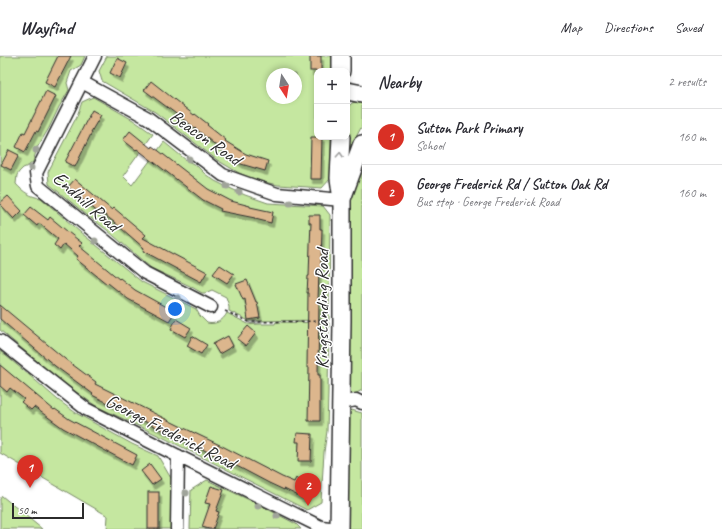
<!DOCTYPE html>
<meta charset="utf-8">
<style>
body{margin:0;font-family:Caveat,sans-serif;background:#f7f7f7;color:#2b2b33}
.controls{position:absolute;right:12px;top:12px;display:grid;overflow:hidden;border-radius:8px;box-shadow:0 2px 6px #0003}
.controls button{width:36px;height:36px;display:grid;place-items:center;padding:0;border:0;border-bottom:1px solid #e1e1e2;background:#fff;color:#2b2b33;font:20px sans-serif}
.compass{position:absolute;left:266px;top:12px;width:36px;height:36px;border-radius:50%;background:#fff;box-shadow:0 2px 6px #0003;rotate:168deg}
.scale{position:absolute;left:12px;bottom:10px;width:72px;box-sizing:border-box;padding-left:4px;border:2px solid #2b2b2b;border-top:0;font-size:11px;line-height:14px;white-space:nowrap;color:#2b2b2b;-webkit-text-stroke:3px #fff;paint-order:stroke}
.you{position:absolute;left:175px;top:253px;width:14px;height:14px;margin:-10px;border:3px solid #fff;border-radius:50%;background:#1a73e8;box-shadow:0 0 0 6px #1a73e833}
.badge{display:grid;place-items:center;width:26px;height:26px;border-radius:50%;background:#d93025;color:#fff;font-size:13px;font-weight:700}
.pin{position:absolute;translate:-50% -33px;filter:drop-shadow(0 1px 2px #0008)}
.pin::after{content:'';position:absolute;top:21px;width:14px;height:12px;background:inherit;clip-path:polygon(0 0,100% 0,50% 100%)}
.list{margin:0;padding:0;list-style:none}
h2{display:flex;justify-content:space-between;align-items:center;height:52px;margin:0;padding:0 16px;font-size:17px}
h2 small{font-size:13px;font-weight:400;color:#7c7c81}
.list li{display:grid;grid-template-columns:26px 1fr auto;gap:12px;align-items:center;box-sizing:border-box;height:56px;padding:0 16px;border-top:1px solid #e1e1e2}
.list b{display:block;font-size:15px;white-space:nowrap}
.list p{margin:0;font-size:13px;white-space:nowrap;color:#7c7c81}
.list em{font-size:13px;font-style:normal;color:#7c7c81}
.map{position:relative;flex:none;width:362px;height:473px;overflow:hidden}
header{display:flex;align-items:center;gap:24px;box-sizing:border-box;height:56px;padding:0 20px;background:#fff;border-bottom:1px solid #e1e1e2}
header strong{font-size:19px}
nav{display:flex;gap:22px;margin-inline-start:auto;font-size:14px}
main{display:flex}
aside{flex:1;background:#fff}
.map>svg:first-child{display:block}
.green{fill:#c5e7a0;stroke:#788966;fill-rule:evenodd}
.building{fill:#dcb68d;stroke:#2b2b2b;filter:url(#shadow)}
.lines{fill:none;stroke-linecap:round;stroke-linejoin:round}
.minor-casing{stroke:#2b2b2b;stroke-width:15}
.secondary-casing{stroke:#2b2b2b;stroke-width:20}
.path{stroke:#2b2b2b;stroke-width:1.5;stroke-dasharray:3 3;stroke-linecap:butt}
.minor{stroke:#fff;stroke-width:12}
.secondary{stroke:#fff;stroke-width:17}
.tree{fill:#a0a49a}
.oneway{stroke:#a0a0a0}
.labels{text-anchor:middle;stroke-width:3;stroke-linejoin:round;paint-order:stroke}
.street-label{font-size:19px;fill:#2b2b2b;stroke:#fff}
</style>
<header>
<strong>Wayfind</strong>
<nav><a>Map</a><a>Directions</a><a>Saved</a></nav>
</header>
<main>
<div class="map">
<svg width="362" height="473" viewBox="0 0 362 473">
<defs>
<filter id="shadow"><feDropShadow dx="2.5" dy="4.5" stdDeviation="0" flood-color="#0004"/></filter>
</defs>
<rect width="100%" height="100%" fill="#fff"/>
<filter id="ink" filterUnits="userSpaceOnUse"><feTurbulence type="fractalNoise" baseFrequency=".025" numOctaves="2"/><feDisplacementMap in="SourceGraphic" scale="8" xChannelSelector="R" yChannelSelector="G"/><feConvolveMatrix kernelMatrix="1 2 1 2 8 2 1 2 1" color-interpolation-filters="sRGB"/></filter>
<g filter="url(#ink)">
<!-- green -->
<g class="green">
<path d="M0 0H85L81 9 71 15 67 27 69 34 59 51 49 72 37 92 33 106 28 110 23 112 19 116 17 119 16 128C23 136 31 141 41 142L80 176 142 226 196 253 200 260 207 267C215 269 223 265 227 257L248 268H275L276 266 329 267 328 337 327 375 324 396 321 446 307 454 166 383 96 350 59 324 0 274Z"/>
<path d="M107 0H332V15H317V81H331V122L322 132 278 129 255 124 239 117 217 104 155 56 102 25 99 15ZM272 18H296V42H272Z"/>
<polygon points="93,41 133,64 153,78 123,120 132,129 164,86 186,104 197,110 205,118 215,125 225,130 234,134 245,139 268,147 323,150 330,159 329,264 249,265 229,255 229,250 226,241 212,234 205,237 202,237 190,230 151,212 107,174 88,160 49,128 48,116 77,60 82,46"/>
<polygon points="356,46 362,48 362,70 350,92 348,93 347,81 347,52 352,47"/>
<polygon points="362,98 362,334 355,338 348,340 347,145"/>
<polygon points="0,295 28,318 58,344 76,357 132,388 158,400 172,424 171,473 107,473 108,460 0,397"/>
<polygon points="348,353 362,357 362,473 343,473"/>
<polygon points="207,424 258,448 296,468 301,473 190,473 191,434"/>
<polygon points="2,440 42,473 0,473 0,443"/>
</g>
<!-- building -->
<g class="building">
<polygon points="58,0 71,0 55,31 45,26"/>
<rect x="310" y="0" width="11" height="15"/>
<polygon points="117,2 127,7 120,22 110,17"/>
<polygon points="151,25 194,59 195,58 208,68 207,69 226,84 225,85 246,98 268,105 265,115 241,108 226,98 195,72 144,34"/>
<polygon points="46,35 56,40 38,76 36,75 25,96 16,91 23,76 25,77"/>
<polygon points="92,54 101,59 91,76 92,76 75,111 65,106"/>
<polygon points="130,75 151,92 152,90 159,95 208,133 231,145 250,150 250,151 273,156 271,167 255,163 255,162 220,155 221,153 203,144 137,93 136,94 123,84"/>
<polygon points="311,81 322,81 321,123 310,123"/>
<polygon points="9,94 19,99 11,114 1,109"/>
<polygon points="75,123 112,154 114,152 146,179 143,182 171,197 207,216 201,226 143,195 144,192 114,166 102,157 100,158 68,131"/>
<polygon points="8,140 22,155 14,163 0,148 0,147"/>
<polygon points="31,151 48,164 50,161 68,176 82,187 79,190 119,223 120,222 135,234 175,256 169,265 128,243 108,227 107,228 76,203 78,200 64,188 60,194 54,189 58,183 39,167 37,170 24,159"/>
<polygon points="309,159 320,159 320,173 322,173 321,206 321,214 319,214 318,245 319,245 318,319 320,319 320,365 308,365 309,311 307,311 308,237 307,237 308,220 309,220 310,189 311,167 309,167"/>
<polygon points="220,209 234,218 227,227 213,218"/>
<polygon points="247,224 256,246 257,246 260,262 248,264 245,243 243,244 236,228"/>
<polygon points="0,249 65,303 96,326 95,328 184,372 224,391 282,421 294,426 296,422 303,426 301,429 310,433 305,443 284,433 284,434 269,427 231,407 152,369 92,339 93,338 55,310 0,263"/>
<polygon points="176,263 191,272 185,281 171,273"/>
<polygon points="248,270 256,277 246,290 237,283"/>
<polygon points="192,280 207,289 201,298 187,290"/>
<polygon points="228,280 233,290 219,298 213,288"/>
<polygon points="0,309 54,354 55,353 69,363 137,399 132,409 63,372 34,351 31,354 21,346 24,343 10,332 7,336 0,330"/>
<polygon points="297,377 312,378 311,405 298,405 299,386 296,386"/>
<polygon points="150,408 161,423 152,429 141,415"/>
<polygon points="211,430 224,434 216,455 219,456 213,473 209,473 202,471 210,448 205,447"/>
<rect x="148" y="436" width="11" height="37"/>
</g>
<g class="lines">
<!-- minor casing -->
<g class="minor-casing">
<g id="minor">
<polyline points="95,0 36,117 38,130 145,217 211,251"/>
<polyline points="82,26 148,62 223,119 277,138 342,144"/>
<polyline points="0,285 86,353 178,400 321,471 339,473"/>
<polyline points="341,347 356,344 362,347"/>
<polyline points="177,473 178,400"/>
</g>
</g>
<!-- secondary casing -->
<g class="secondary-casing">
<g id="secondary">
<polyline points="341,15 341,0"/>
<polyline points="347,35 362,38"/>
<polyline points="343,140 362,88"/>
<polyline points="339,473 342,265 342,144 339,122 341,81"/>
</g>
</g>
<!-- path -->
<polyline class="path" points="225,255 249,266 328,265"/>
<!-- minor -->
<use href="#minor" class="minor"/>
<!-- secondary -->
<use href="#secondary" class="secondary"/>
</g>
<!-- trees -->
<g class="tree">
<circle cx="36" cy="94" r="3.5"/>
<circle cx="189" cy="103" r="3.5"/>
<circle cx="31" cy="112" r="3.5"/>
<circle cx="227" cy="130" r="3.5"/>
<circle cx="239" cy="136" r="3.5"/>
<circle cx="290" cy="147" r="3.5"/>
<circle cx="95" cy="185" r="3.5"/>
<circle cx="178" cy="242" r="3.5"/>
<circle cx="186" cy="437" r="3.5"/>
<circle cx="258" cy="450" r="3.5"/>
<circle cx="277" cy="460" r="3.5"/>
</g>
<!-- one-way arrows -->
<defs><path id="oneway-chevron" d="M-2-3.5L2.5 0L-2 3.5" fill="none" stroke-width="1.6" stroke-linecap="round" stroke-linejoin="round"/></defs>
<use class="oneway" href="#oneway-chevron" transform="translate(340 99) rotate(-87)"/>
</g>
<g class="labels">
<!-- street labels -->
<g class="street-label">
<text transform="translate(206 81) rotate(35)" y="7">Beacon Road</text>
<text transform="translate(87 145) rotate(41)" y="7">Endhill Road</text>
<text transform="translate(321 253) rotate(-90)" y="7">Kingstanding Road</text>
<text transform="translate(171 375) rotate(27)" y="7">George Frederick Road</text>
</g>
</g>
</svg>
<div class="controls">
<button>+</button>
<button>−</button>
</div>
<svg class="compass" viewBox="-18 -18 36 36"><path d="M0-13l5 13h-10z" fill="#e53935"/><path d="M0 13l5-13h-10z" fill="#7c7c81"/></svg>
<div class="scale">50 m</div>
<div class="you"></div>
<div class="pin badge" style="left:30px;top:432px">1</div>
<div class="pin badge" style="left:308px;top:450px">2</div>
</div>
<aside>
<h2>Nearby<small>2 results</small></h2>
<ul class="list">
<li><span class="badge">1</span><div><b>Sutton Park Primary</b><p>School</p></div><em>160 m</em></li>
<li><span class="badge">2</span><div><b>George Frederick Rd / Sutton Oak Rd</b><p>Bus stop · George Frederick Road</p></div><em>160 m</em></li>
</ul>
</aside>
</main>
